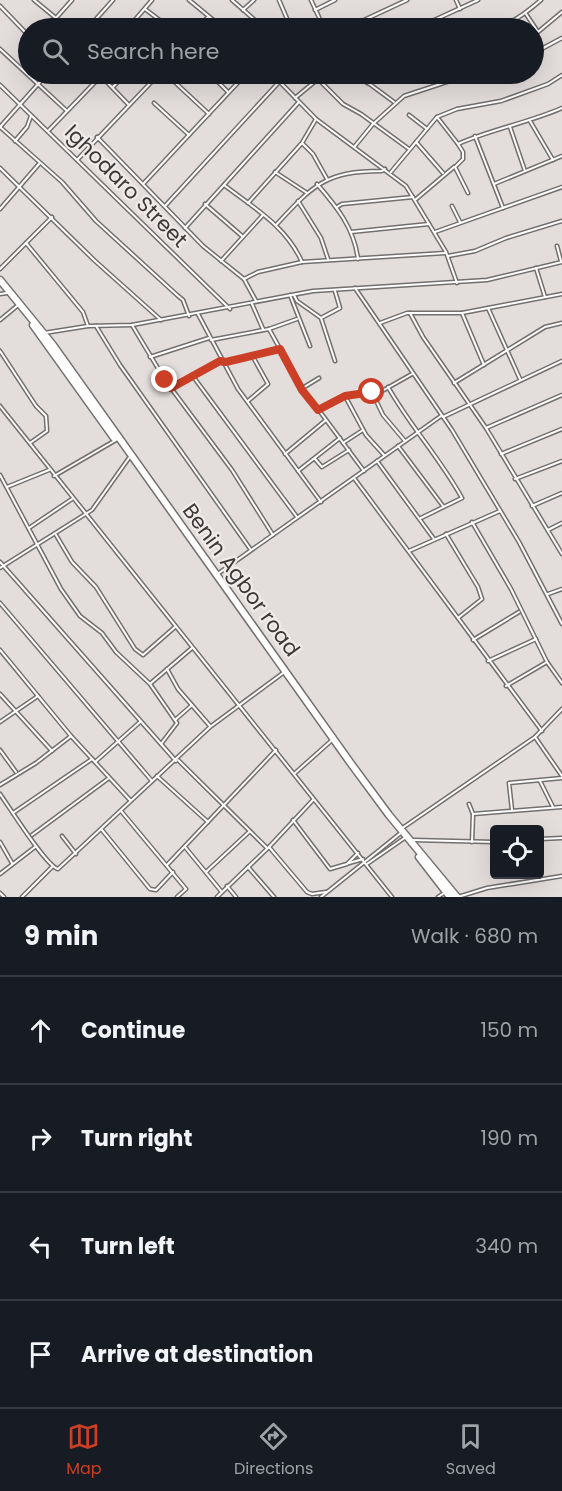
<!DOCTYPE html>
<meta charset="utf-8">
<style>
body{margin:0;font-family:Poppins,sans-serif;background:#242831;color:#f1f3f6}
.controls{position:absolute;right:18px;bottom:18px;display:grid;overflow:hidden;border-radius:6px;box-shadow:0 6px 24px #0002}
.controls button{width:54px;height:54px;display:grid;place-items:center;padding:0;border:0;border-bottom:2px solid #363941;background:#171b24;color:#f1f3f6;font:30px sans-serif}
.stop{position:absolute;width:18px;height:18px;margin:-14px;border:4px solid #ca3f25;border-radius:50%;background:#fff}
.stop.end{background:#ca3f25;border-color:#fff;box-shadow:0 2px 6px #0008}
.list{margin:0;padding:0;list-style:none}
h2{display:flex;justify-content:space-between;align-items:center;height:78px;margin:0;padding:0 24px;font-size:26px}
h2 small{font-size:20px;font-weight:400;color:#9ea1a6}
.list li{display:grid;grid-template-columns:39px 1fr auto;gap:18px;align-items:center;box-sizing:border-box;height:108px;padding:0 24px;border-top:2px solid #363941}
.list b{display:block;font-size:22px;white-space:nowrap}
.list em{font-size:20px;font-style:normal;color:#9ea1a6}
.icon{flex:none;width:33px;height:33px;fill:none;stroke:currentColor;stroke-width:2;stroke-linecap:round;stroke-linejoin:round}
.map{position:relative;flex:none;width:562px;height:897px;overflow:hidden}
.search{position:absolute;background:#171b24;box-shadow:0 6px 24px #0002;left:18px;right:18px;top:18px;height:66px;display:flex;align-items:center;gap:15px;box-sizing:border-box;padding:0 21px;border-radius:33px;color:#9ea1a6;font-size:22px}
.sheet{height:510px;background:#171b24}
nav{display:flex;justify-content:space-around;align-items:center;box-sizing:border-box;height:84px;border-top:2px solid #363941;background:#171b24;font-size:16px;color:#9ea1a6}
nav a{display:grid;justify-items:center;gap:3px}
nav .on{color:#ca3f25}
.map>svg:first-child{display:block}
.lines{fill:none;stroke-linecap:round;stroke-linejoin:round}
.minor-casing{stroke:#736f6e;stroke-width:5}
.trunk-casing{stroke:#736f6e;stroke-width:9}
.minor{stroke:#fff;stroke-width:2}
.trunk{stroke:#fff;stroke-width:6}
.route{stroke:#ca3f25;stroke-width:8}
.labels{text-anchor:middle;stroke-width:4.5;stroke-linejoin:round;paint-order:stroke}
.street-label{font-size:21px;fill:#3a3838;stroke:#f0ebe9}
</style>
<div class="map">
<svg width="562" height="897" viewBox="0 0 562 897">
<rect width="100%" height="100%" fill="#e3dddc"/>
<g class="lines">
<!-- minor casing -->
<g class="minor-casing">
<g id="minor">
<polyline points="34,0 68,28"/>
<polyline points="189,0 223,28"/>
<polyline points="232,0 264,28"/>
<polyline points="279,0 291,28"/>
<polyline points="311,0 324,28"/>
<polyline points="456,0 460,9"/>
<polyline points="0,6 28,35"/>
<polyline points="145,9 170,28"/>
<polyline points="243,10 254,0"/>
<polyline points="315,10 335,0"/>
<polyline points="526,14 538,32 562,12"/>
<polyline points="56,18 72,0"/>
<polyline points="88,28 113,0"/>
<polyline points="128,28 152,0"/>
<polyline points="198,28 208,17"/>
<polyline points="347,28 407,0"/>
<polyline points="417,28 478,0"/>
<path d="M492 28C511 25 527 12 541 0"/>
<polyline points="0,49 67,111"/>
<polyline points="534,53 562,38"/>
<polyline points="99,74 128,104"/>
<polyline points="166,74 209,114"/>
<polyline points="210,74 228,92"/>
<polyline points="272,74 316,119 406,186 446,252 457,283"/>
<polyline points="313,74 343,104 361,114 409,149"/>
<polyline points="356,74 394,102"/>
<polyline points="367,83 382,74"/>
<polyline points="0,85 230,309"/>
<polyline points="113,87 125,74"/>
<polyline points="295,98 324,74"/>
<polyline points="154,103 189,135"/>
<polyline points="409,115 427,129"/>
<path d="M437 117 458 144C492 129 528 123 562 108"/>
<polyline points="530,121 553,160"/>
<polyline points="0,127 62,182 96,221 177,295 183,300 189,316"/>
<polyline points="0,127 47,74"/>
<polyline points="510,127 525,171"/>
<polyline points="49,130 101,76"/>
<polyline points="475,136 503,208"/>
<polyline points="97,137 203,246 244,279 256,301"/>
<polyline points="15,141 27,127 31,116"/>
<polyline points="416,142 443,173"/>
<polyline points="302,143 313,154 327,179"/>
<polyline points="458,144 463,152 463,159 455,167 468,193"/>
<polyline points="355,146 373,124 404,96 471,74"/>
<polyline points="78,159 159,74"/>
<polyline points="0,168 94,260 161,320"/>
<polyline points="275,172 307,193"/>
<polyline points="391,172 437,117 457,109 501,101 548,84 562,75"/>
<polyline points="144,183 246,74"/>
<path d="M317 184C337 207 354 228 358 259"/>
<polyline points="494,184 562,156"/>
<path d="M224 185C254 208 286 226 302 262"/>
<polyline points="415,200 454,167"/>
<polyline points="298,201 321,238 328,259"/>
<polyline points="248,203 302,143 316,119"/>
<polyline points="205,204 242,236"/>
<polyline points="165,206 280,81"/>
<polyline points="452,206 460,222"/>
<polyline points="337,207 342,204 413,197"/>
<polyline points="0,209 39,164"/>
<path d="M276 225C313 185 326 171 382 171L385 169"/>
<polyline points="185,228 299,102"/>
<polyline points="351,232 429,224"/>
<polyline points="435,232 562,187"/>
<polyline points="26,243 83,312 88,326"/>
<polyline points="557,246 561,261"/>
<polyline points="448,256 475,251 506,238 562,221"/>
<polyline points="221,261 263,215"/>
<polyline points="536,268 545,297"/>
<polyline points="0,269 52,217"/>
<polyline points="244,279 258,272 302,262 445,253"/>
<polyline points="355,288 452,430 519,542 562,624"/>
<polyline points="0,294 7,293"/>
<polyline points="290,295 310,346"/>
<polyline points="294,295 297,301 321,318 335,361"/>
<polyline points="252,304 263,329"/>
<polyline points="488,308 520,379"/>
<polyline points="410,313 423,337 486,428 562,554"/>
<polyline points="462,313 484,365"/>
<polyline points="198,314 238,389 321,502"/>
<polyline points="321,318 340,308 335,291"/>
<polyline points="0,320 17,306"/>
<polyline points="380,323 407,313 462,313 562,294"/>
<polyline points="132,325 165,380 232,470 273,535"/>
<polyline points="96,326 120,365 251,550"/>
<polyline points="269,329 297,319"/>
<polyline points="44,333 88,326 132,325 313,291 487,280 562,262"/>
<polyline points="211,340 269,329 309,401 318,409 364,471"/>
<polyline points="0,351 36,406 46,416 47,431 30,443"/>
<polyline points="150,357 209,338"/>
<polyline points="222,363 280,349"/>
<polyline points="192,375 297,517"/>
<polyline points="454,383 545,327 562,323"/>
<path d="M388 387C410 426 440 458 462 498L421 518"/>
<polyline points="171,388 220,361"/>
<polyline points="301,389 319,378"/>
<polyline points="372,392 383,415 405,441"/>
<polyline points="345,396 366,435 384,455"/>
<polyline points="248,401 268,384 253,357"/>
<polyline points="0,406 392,897"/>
<polyline points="318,409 345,396 382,391 412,374"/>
<polyline points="443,417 562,361"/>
<polyline points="486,428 562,395"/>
<polyline points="343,443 363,430"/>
<polyline points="398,446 443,506"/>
<polyline points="285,454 326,420"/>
<polyline points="501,454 562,429"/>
<polyline points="315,459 322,467 349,450"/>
<polyline points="377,461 434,539"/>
<polyline points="298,471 340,438"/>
<polyline points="0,475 61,589 80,616 102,633 116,652 150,684 177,723 161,744"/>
<polyline points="54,476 116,440"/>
<polyline points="354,478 542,731"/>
<polyline points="515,479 562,461"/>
<polyline points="7,487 49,470"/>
<polyline points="532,506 562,493"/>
<polyline points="472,522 511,589 547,662 562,683"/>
<polyline points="29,528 72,499"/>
<polyline points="548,530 562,523"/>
<polyline points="446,534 478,587 482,599 458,618"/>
<polyline points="56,535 72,562 96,587 135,649 143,655 175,627"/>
<polyline points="409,551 500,511"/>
<polyline points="0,562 176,761"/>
<polyline points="0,568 92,510 129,458"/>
<polyline points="219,573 441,416"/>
<polyline points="548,594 562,589"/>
<polyline points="0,603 152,781"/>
<polyline points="473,640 519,612"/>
<polyline points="0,650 71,736 130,800"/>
<polyline points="488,661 536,639"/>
<polyline points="167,669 178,689 210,726"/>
<polyline points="151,683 192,648"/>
<polyline points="506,686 547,662"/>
<polyline points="0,694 52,751"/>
<polyline points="175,720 192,705"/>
<polyline points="0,722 38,696"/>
<polyline points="535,737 562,776"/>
<polyline points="0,750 16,772"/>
<polyline points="178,760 267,848"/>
<polyline points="95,762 140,722"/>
<polyline points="294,774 331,741"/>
<polyline points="157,776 208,822"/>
<polyline points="540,781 553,807"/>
<polyline points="0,785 36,763 71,736"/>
<path d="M0 794C10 808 46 866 58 869L210 727 283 673"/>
<polyline points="469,804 473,814 472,842"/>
<polyline points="512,810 509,783 562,778"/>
<polyline points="121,811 186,889 177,897"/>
<polyline points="13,813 92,759"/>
<polyline points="473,814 562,807"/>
<polyline points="293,820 330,869 347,864 358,853"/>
<polyline points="401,829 535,737 562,709"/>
<polyline points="102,830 150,889 156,890 173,872"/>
<polyline points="32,835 109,778"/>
<polyline points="62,836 76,854"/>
<polyline points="540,839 562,838"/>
<polyline points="413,840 494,842"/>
<polyline points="0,842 12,863"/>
<polyline points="185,847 221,891"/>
<polyline points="269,847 307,892 312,894 326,892"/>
<polyline points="349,863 363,859"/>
<polyline points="367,864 406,837"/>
<polyline points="167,865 276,750"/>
<polyline points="248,867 274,897"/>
<polyline points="206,872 249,832"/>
<polyline points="0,874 35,847"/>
<polyline points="227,886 236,897"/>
<polyline points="0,893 4,897"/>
<polyline points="22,897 52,867"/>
<polyline points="217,897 269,847 313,800"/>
<polyline points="321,897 402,832"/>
<polyline points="438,897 444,893"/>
<polyline points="458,897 487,888 562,876"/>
</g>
</g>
<!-- trunk casing -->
<g class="trunk-casing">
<g id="trunk">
<polyline points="0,280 53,345 352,765 389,815 457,897"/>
<polyline points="33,325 114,438"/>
<polyline points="419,857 450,897"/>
</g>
</g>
<!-- minor -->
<use href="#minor" class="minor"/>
<!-- trunk -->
<use href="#trunk" class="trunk"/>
</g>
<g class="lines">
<!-- route -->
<polyline class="route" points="165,380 171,388 220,361 226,362 280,349 302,390 318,410 345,396 372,392"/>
</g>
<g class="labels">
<!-- street labels -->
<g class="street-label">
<text transform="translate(126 186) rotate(45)" y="7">Ighodaro Street</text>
<text transform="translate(241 580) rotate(54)" y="7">Benin Agbor road</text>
</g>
</g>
</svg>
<div class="controls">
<button><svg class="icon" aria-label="locate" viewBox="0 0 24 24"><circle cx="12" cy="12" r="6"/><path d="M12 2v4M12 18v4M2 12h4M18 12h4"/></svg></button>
</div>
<div class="stop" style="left:372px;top:392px"></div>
<div class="stop end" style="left:165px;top:380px"></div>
<div class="search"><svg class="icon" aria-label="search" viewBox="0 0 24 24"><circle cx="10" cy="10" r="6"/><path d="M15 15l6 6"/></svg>Search here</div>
</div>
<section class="sheet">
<h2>9 min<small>Walk · 680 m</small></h2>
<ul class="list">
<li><svg class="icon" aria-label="ahead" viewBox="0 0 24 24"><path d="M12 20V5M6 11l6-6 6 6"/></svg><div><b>Continue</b></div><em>150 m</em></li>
<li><svg class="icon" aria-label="right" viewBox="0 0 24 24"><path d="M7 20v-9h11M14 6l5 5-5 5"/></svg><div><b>Turn right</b></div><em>190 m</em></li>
<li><svg class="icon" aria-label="left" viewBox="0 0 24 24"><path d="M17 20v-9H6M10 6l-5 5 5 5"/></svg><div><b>Turn left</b></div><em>340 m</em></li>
<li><svg class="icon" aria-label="arrive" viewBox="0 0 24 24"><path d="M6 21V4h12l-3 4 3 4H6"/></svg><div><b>Arrive at destination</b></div></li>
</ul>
</section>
<nav>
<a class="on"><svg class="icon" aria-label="map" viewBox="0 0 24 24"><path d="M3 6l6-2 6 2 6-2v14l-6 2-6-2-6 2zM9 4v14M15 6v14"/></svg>Map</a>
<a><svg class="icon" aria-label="directions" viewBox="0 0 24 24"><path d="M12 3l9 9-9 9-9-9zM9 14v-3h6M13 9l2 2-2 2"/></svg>Directions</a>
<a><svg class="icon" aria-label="saved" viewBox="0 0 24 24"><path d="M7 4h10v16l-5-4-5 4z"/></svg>Saved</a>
</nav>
